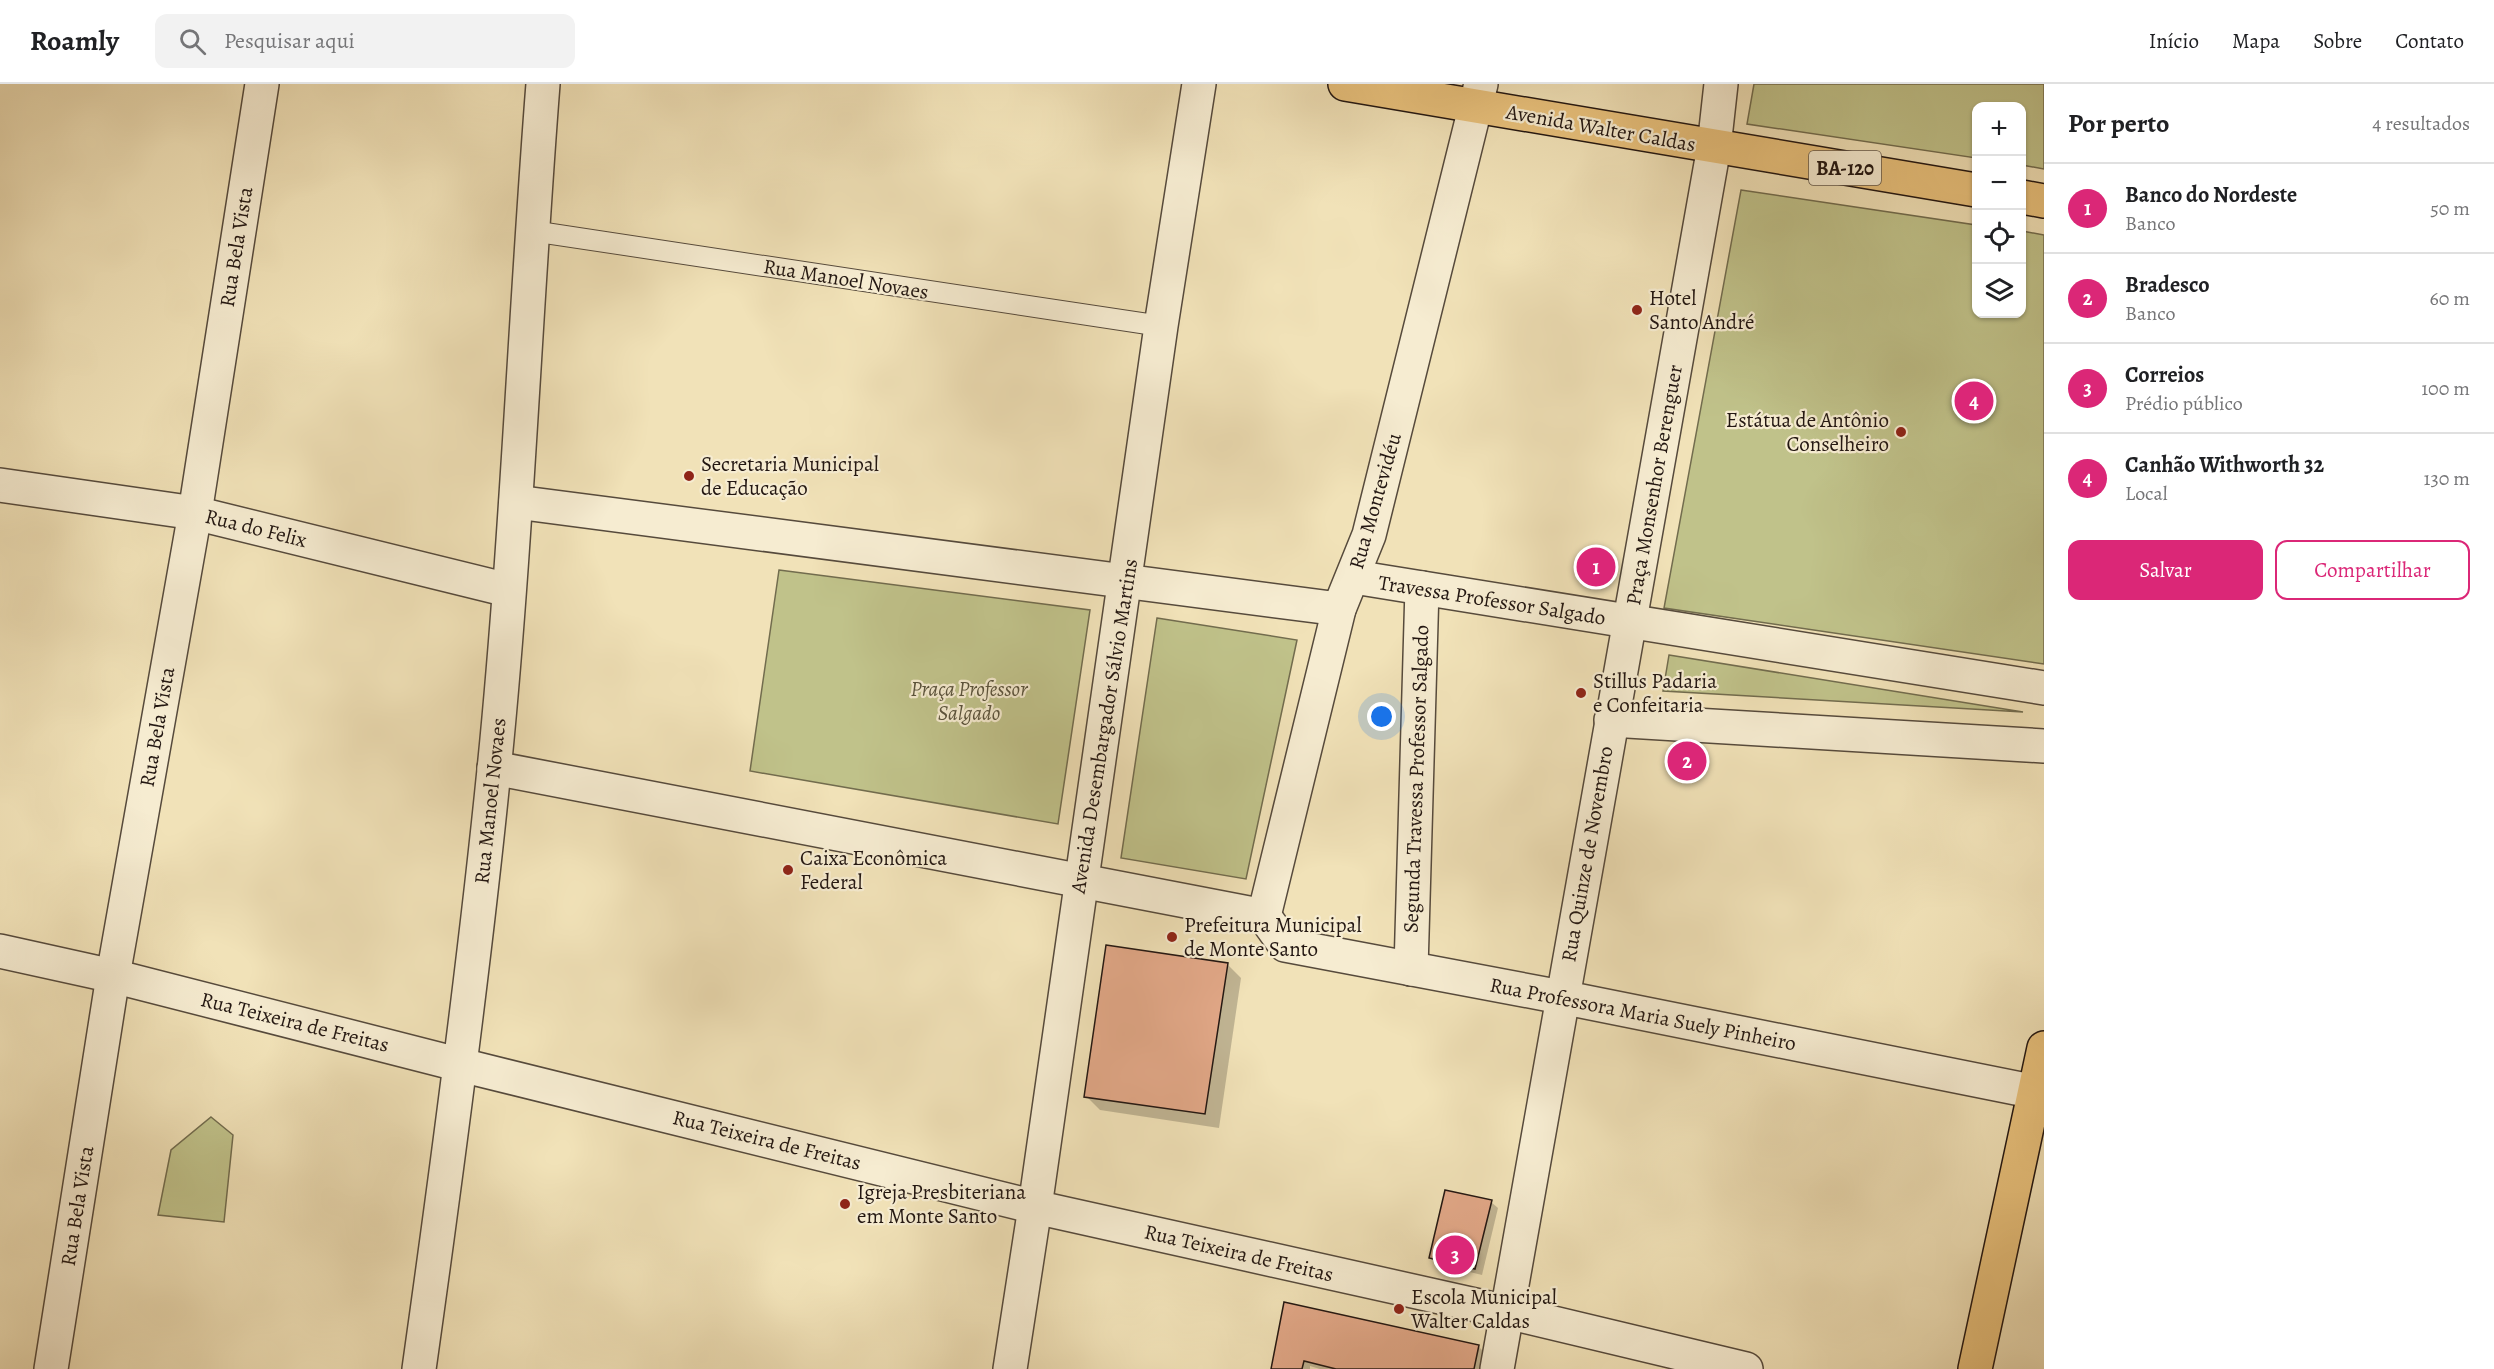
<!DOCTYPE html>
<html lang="pt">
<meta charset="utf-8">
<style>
body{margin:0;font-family:Alegreya,serif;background:#f2f2f2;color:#202124}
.controls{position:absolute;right:18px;top:18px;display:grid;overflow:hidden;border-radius:12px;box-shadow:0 2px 4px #0004}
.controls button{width:54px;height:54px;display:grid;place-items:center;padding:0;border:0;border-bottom:2px solid #e0e0e0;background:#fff;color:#202124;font:30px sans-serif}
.you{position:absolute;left:1382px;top:633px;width:21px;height:21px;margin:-15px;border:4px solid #fff;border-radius:50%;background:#1a73e8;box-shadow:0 0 0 9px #1a73e833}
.badge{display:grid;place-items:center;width:39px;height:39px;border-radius:50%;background:#db2777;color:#fff;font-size:20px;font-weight:700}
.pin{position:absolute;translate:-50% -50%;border:3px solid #fff;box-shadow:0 2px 6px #0006}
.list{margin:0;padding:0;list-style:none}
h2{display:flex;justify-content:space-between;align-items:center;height:78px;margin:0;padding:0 24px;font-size:26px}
h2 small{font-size:20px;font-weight:400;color:#757577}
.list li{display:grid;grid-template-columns:39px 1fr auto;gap:18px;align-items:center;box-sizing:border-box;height:90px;padding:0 24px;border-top:2px solid #e0e0e0}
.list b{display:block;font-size:22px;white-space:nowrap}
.list p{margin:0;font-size:20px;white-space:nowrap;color:#757577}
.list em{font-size:20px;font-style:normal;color:#757577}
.actions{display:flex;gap:12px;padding:18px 24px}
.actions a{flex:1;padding:14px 0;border:2px solid #db2777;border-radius:12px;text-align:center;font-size:21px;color:#db2777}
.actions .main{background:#db2777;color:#fff}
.icon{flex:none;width:33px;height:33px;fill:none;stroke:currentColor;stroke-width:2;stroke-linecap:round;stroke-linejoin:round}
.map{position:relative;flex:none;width:2044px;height:1285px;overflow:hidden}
header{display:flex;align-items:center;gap:36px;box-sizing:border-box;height:84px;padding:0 30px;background:#fff;border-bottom:2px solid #e0e0e0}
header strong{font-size:28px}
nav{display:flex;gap:33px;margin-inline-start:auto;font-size:21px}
.search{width:420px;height:54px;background:#f2f2f2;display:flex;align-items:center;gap:15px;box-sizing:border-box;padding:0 21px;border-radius:12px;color:#757577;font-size:22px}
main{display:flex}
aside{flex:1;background:#fff}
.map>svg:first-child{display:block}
.green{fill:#c0c28a;stroke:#726c4e;stroke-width:1.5}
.shadow{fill:#0003}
.building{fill:#e2a888;stroke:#231712;stroke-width:1.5}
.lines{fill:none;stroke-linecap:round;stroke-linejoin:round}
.service-casing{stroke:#564a3c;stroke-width:22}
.minor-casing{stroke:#564a3c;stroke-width:36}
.primary-casing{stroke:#231712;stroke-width:36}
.service{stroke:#f6ecd1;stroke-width:20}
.minor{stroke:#f6ecd1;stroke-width:33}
.primary{stroke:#e8c17c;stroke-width:33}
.poi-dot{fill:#8f2418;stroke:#f6ecd1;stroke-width:2}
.labels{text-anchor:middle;stroke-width:4.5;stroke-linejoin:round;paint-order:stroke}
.shield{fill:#f6ecd1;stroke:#62574b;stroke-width:1.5}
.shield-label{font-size:20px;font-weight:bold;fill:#231712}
.street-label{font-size:21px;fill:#231712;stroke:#f6ecd1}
.poi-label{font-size:21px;fill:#231712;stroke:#f6ecd1;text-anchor:start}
.park-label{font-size:21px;font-style:italic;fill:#5a533c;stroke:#f6ecd1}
</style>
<header>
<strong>Roamly</strong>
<div class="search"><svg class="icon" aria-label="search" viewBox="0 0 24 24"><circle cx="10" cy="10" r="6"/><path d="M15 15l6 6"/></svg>Pesquisar aqui</div>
<nav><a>Início</a><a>Mapa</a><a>Sobre</a><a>Contato</a></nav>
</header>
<main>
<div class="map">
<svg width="2044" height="1285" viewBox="0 0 2044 1285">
<rect width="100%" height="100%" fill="#f1e2b8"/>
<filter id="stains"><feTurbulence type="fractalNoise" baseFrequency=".00333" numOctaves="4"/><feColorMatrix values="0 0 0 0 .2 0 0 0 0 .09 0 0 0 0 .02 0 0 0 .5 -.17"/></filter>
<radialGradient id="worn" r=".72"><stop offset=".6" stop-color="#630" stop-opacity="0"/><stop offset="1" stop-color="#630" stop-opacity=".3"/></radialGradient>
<!-- green -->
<g class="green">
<polygon points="1754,0 2044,0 2044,85 2022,81 2022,22 1976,22 1976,74 1747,40"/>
<polygon points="1741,106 1976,141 1976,230 2022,230 2022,147 2044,151 2044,580 1664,524"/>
<polygon points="779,486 1090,526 1058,740 750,687"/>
<polygon points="1157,534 1297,556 1246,795 1121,774"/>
<polygon points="1669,571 2023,628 1663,607"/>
<polygon points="211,1033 233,1051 224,1138 158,1131 171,1066"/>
</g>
<!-- shadow -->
<g class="shadow">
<polygon points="1227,880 1241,894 1219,1044 1100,1026 1086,1012"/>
<polygon points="1491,1118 1498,1124 1482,1191 1437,1180 1430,1173"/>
<polygon points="1285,1220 1478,1262 1485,1269 1482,1285 1320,1285 1310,1282 1310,1285 1273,1285"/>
</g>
<!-- building -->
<g class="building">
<polygon points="1106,861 1228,879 1205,1030 1084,1013"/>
<polygon points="1445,1106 1492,1116 1475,1185 1429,1174"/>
<polygon points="1284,1218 1479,1261 1474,1285 1336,1285 1304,1277 1302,1285 1271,1285"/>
</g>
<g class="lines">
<!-- service casing -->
<g class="service-casing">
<polyline id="service" points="532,147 1161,242"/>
</g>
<!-- minor casing -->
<g class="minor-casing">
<g id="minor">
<polyline points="0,401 195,429 508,506"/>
<polyline points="516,418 1339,525"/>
<polyline points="1354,493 2044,604"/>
<polyline points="1611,636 2044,662"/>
<polyline points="494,684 1264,832"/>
<polyline points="1264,832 1339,525 1369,451 1481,0"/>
<polyline points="1264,832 1285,861 1561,913 2036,1008"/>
<polyline points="0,867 113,892 461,981 1035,1123 1507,1228 1746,1285"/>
<polyline points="1411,885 1422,504"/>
<polyline points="51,1285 113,892 195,429 262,0"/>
<path d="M419 1285C447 1086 474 886 494 686 517 458 525 229 543 0"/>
<polyline points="1010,1285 1035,1123 1161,242 1199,0"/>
<polyline points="1497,1285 1714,63 1721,0"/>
</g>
</g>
<!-- primary casing -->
<g class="primary-casing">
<g id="primary">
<polyline points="1345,0 1976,106"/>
<polyline points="2022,113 2044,117"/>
<polyline points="1975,1285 2044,964"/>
</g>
</g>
<!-- service -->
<use href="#service" class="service"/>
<!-- minor -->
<use href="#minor" class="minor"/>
<!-- primary -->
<use href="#primary" class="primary"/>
</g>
<!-- markers -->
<g class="poi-dot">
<circle cx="1637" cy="226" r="6"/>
<circle cx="1901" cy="348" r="6"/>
<circle cx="689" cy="392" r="6"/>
<circle cx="1581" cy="609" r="6"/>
<circle cx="788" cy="786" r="6"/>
<circle cx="1172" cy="853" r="6"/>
<circle cx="845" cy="1120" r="6"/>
<circle cx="1399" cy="1225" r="6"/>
</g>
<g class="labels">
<!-- shield labels -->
<rect class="shield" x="1809" y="67" width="72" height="34" rx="4.5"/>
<g class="shield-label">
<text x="1845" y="91">BA-120</text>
</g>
<!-- street labels -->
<g class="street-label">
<text transform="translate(1601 44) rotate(10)" y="7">Avenida Walter Caldas</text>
<text transform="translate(236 163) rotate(-81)" y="7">Rua Bela Vista</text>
<text transform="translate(846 195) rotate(9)" y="7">Rua Manoel Novaes</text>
<text transform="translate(1654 401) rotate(-80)" y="7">Praça Monsenhor Berenguer</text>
<text transform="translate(1375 417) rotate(-74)" y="7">Rua Montevidéu</text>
<text transform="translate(256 444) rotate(14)" y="7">Rua do Felix</text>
<text transform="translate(1492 516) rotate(9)" y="7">Travessa Professor Salgado</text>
<text transform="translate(1104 642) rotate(-81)" y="7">Avenida Desembargador Sálvio Martins</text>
<text transform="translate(157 643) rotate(-80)" y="7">Rua Bela Vista</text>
<text transform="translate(1416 695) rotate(-88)" y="7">Segunda Travessa Professor Salgado</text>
<text transform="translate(490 717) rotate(-84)" y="7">Rua Manoel Novaes</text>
<text transform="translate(1587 770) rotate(-80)" y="7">Rua Quinze de Novembro</text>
<text transform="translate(1643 930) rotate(11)" y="7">Rua Professora Maria Suely Pinheiro</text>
<text transform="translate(295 938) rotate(14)" y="7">Rua Teixeira de Freitas</text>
<text transform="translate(767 1056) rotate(14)" y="7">Rua Teixeira de Freitas</text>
<text transform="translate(77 1122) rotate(-81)" y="7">Rua Bela Vista</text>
<text transform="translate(1239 1169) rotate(13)" y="7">Rua Teixeira de Freitas</text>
</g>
<!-- poi labels -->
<g class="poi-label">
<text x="1649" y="221">Hotel<tspan x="1649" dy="24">Santo André</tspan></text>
<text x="1889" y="343" text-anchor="end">Estátua de Antônio<tspan x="1889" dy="24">Conselheiro</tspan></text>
<text x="701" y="387">Secretaria Municipal<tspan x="701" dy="24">de Educação</tspan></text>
<text x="1593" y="604">Stillus Padaria<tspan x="1593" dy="24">e Confeitaria</tspan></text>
<text x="800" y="781">Caixa Econômica<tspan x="800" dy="24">Federal</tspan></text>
<text x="1184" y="848">Prefeitura Municipal<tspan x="1184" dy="24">de Monte Santo</tspan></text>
<text x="857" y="1115">Igreja Presbiteriana<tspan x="857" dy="24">em Monte Santo</tspan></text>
<text x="1411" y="1220">Escola Municipal<tspan x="1411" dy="24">Walter Caldas</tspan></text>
</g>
<!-- park labels -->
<g class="park-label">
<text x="969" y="612">Praça Professor<tspan x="969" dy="24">Salgado</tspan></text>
</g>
</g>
<rect width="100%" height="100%" filter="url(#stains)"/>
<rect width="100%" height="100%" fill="url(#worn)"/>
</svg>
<div class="controls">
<button>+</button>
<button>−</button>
<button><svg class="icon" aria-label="locate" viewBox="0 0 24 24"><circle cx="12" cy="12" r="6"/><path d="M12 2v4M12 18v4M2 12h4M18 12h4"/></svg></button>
<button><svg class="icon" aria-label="layers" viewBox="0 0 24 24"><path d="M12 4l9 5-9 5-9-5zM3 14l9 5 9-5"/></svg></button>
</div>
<div class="you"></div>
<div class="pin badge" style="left:1596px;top:483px">1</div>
<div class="pin badge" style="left:1687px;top:677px">2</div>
<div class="pin badge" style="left:1455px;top:1171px">3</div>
<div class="pin badge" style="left:1974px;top:317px">4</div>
</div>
<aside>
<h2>Por perto<small>4 resultados</small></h2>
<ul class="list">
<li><span class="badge">1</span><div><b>Banco do Nordeste</b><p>Banco</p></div><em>50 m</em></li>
<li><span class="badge">2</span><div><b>Bradesco</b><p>Banco</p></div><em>60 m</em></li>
<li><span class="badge">3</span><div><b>Correios</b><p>Prédio público</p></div><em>100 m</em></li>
<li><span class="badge">4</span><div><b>Canhão Withworth 32</b><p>Local</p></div><em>130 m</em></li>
</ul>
<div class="actions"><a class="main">Salvar</a><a>Compartilhar</a></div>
</aside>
</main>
